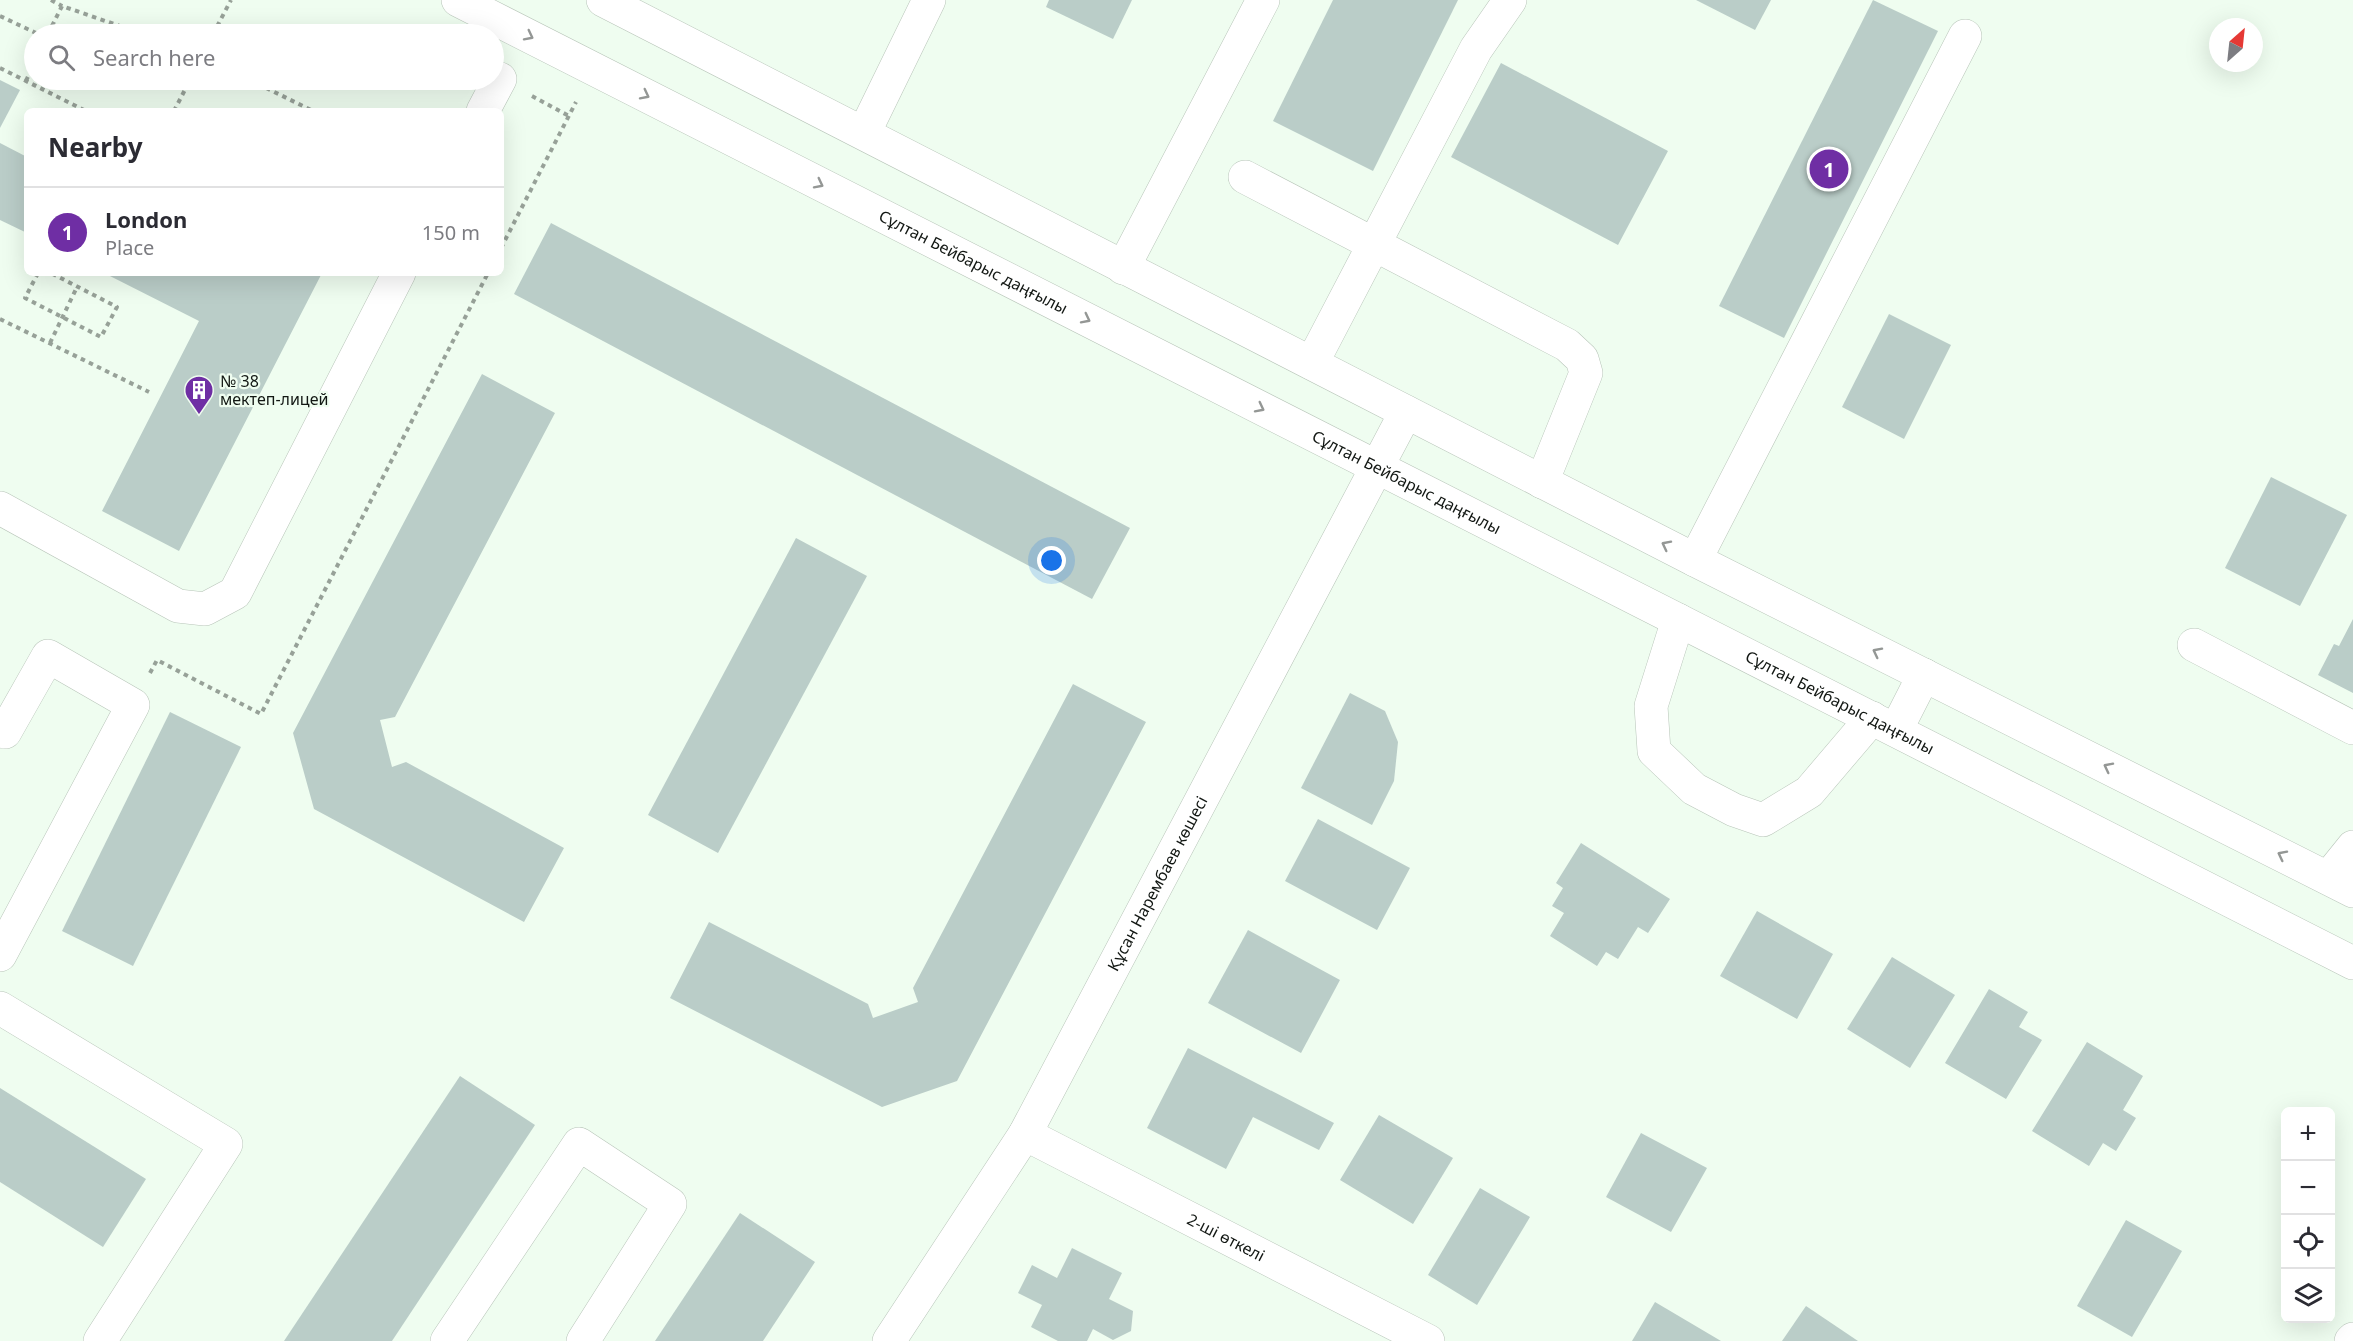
<!DOCTYPE html>
<meta charset="utf-8">
<style>
body{margin:0;font-family:"Noto Sans",sans-serif;background:#f2f2f3;color:#2b2b33}
.controls{position:absolute;right:18px;bottom:18px;display:grid;overflow:hidden;border-radius:9px;box-shadow:0 6px 24px #0002}
.controls button{width:54px;height:54px;display:grid;place-items:center;padding:0;border:0;border-bottom:2px solid #e1e1e2;background:#fff;color:#2b2b33;font:30px sans-serif}
.compass{position:absolute;left:2209px;top:18px;width:54px;height:54px;border-radius:50%;background:#fff;box-shadow:0 6px 24px #0002;rotate:27deg}
.you{position:absolute;left:1052px;top:561px;width:21px;height:21px;margin:-15px;border:4px solid #fff;border-radius:50%;background:#1a73e8;box-shadow:0 0 0 9px #1a73e833}
.badge{display:grid;place-items:center;width:39px;height:39px;border-radius:50%;background:#6f2ea4;color:#fff;font-size:20px;font-weight:700}
.pin{position:absolute;translate:-50% -50%;border:3px solid #fff;box-shadow:0 2px 6px #0006}
.list{margin:0;padding:0;list-style:none}
h2{display:flex;justify-content:space-between;align-items:center;height:78px;margin:0;padding:0 24px;font-size:26px}
h2 small{font-size:20px;font-weight:400;color:#7c7c81}
.list li{display:grid;grid-template-columns:39px 1fr auto;gap:18px;align-items:center;box-sizing:border-box;height:90px;padding:0 24px;border-top:2px solid #e1e1e2}
.list b{display:block;font-size:22px;white-space:nowrap}
.list p{margin:0;font-size:20px;white-space:nowrap;color:#7c7c81}
.list em{font-size:20px;font-style:normal;color:#7c7c81}
.icon{flex:none;width:33px;height:33px;fill:none;stroke:currentColor;stroke-width:2;stroke-linecap:round;stroke-linejoin:round}
.map{position:relative;flex:none;width:2353px;height:1341px;overflow:hidden}
.search{position:absolute;background:#fff;box-shadow:0 6px 24px #0002;left:24px;top:24px;width:480px;height:66px;display:flex;align-items:center;gap:15px;box-sizing:border-box;padding:0 21px;border-radius:33px;color:#7c7c81;font-size:22px}
.panel{position:absolute;background:#fff;box-shadow:0 6px 24px #0002;left:24px;top:108px;width:480px;height:168px;border-radius:9px}
.map>svg:first-child{display:block}
.building{fill:#bacdc8}
.lines{fill:none;stroke-linecap:round;stroke-linejoin:round}
.minor-casing{stroke:#b8c5b9;stroke-width:34}
.major-casing{stroke:#b8c5b9;stroke-width:34}
.path{stroke:#97a198;stroke-width:4;stroke-dasharray:4.5 4.5;stroke-linecap:butt}
.minor{stroke:#fff;stroke-width:33}
.major{stroke:#fff;stroke-width:33}
.oneway{stroke:#949795}
.labels{text-anchor:middle;stroke-width:4.5;stroke-linejoin:round;paint-order:stroke}
.street-label{font-size:16px;fill:#121713;stroke:#effdf0}
.poi-label{font-size:16px;fill:#121713;stroke:#effdf0;text-anchor:start}
</style>
<div class="map">
<svg width="2353" height="1341" viewBox="0 0 2353 1341">
<rect width="100%" height="100%" fill="#effdf0"/>
<!-- building -->
<g class="building">
<polygon points="1049,0 1132,0 1113,39 1046,7"/>
<polygon points="1333,0 1458,0 1373,171 1273,121"/>
<polygon points="1696,0 1771,0 1755,30"/>
<polygon points="1873,0 1938,31 1784,338 1719,306"/>
<polygon points="1501,63 1668,151 1618,245 1451,157"/>
<polygon points="0,80 20,90 0,128"/>
<polygon points="0,143 27,157 27,233 0,220"/>
<polygon points="551,223 1130,528 1092,599 514,294"/>
<polygon points="104,273 322,273 179,551 102,511 199,321"/>
<polygon points="1889,314 1951,345 1904,439 1842,407"/>
<polygon points="482,374 555,413 395,717 380,720 392,767 406,762 564,848 524,922 314,809 293,733"/>
<polygon points="2271,477 2347,515 2300,606 2225,568"/>
<polygon points="796,538 867,576 718,853 648,815"/>
<polygon points="2353,619 2353,693 2318,675 2334,644 2339,646"/>
<polygon points="1073,684 1146,722 957,1081 882,1107 670,998 709,922 868,1004 873,1018 918,1002 913,988"/>
<polygon points="1350,693 1385,711 1398,742 1394,781 1372,825 1301,788"/>
<polygon points="170,712 241,747 133,966 62,931"/>
<polygon points="1318,819 1410,868 1377,930 1285,881"/>
<polygon points="1581,843 1670,899 1648,933 1638,927 1618,959 1606,952 1597,966 1550,936 1564,913 1552,906 1563,888 1556,883"/>
<polygon points="1757,911 1833,954 1797,1019 1720,976"/>
<polygon points="1248,930 1340,980 1301,1053 1208,1003"/>
<polygon points="1892,957 1955,995 1910,1068 1847,1029"/>
<polygon points="1989,989 2028,1012 2019,1027 2042,1040 2006,1099 1945,1063"/>
<polygon points="2087,1042 2143,1076 2123,1110 2136,1118 2116,1151 2103,1143 2089,1166 2032,1131"/>
<polygon points="1188,1048 1334,1123 1319,1150 1253,1117 1226,1169 1147,1128"/>
<polygon points="460,1076 535,1125 392,1341 284,1341"/>
<polygon points="0,1088 146,1179 103,1247 0,1182"/>
<polygon points="1379,1115 1453,1158 1413,1224 1340,1180"/>
<polygon points="1641,1133 1707,1168 1671,1232 1606,1197"/>
<polygon points="1480,1188 1530,1217 1477,1305 1428,1275"/>
<polygon points="740,1213 815,1262 763,1341 655,1341"/>
<polygon points="2126,1220 2182,1251 2132,1337 2077,1306"/>
<polygon points="1072,1248 1122,1273 1109,1299 1133,1311 1131,1331 1113,1340 1093,1329 1087,1341 1058,1341 1031,1327 1042,1305 1018,1293 1032,1265 1057,1278"/>
<polygon points="1655,1302 1721,1341 1632,1341"/>
<polygon points="1806,1306 1858,1341 1782,1341"/>
</g>
<g class="lines">
<!-- minor casing -->
<g class="minor-casing">
<g id="minor">
<polyline points="483,111 500,79"/>
<polyline points="864,133 929,0"/>
<polyline points="1245,177 1567,345 1582,359 1586,373 1542,482"/>
<polyline points="1123,268 1263,0"/>
<polyline points="1312,363 1476,49 1510,0"/>
<polyline points="0,508 178,606 205,609 235,593 399,273"/>
<polyline points="1695,560 1965,36"/>
<polyline points="1678,620 1651,706 1654,751 1694,789 1734,810 1763,820 1809,792 1872,718"/>
<polyline points="2194,645 2353,728"/>
<polyline points="2328,878 2353,847"/>
<polyline points="0,955 133,705 48,656 5,732"/>
<polyline points="0,1008 226,1144 100,1341"/>
<path id="s1" d="M1025 1134 1428 1341"/>
<polyline points="447,1341 579,1144 670,1204 583,1341"/>
<path id="s2" d="M889 1341 1025 1134 1406 412"/>
<polyline points="2351,1341 2353,1339"/>
</g>
</g>
<!-- major casing -->
<g class="major-casing">
<g id="major">
<path id="s3" d="M458 0 2353 963"/>
<polyline points="603,0 1695,560 2353,891"/>
<polyline points="1896,730 1924,675"/>
</g>
</g>
<!-- path -->
<g class="path">
<polyline points="51,0 62,6"/>
<polyline points="0,16 38,34"/>
<polyline points="48,34 62,6 143,34"/>
<polyline points="213,34 231,0"/>
<polyline points="0,68 86,111"/>
<polyline points="250,80 313,111"/>
<polyline points="26,81 34,63"/>
<polyline points="532,96 569,116"/>
<polyline points="174,111 190,80"/>
<polyline points="501,248 576,102"/>
<polyline points="38,273 25,298 101,337 117,307 51,273"/>
<polyline points="0,319 149,392"/>
<polyline points="50,343 77,287"/>
<polyline points="150,673 157,660 261,714 488,273"/>
</g>
<!-- minor -->
<use href="#minor" class="minor"/>
<!-- major -->
<use href="#major" class="major"/>
</g>
<!-- one-way arrows -->
<defs><path id="oneway-chevron" d="M-2-3.5L2.5 0L-2 3.5" fill="none" stroke-width="1.6" stroke-linecap="round" stroke-linejoin="round" transform="scale(1.5)"/></defs>
<g class="oneway">
<use href="#oneway-chevron" transform="translate(529 36) rotate(27)"/>
<use href="#oneway-chevron" transform="translate(645 95) rotate(27)"/>
<use href="#oneway-chevron" transform="translate(819 184) rotate(27)"/>
<use href="#oneway-chevron" transform="translate(1086 319) rotate(27)"/>
<use href="#oneway-chevron" transform="translate(1260 408) rotate(27)"/>
<use href="#oneway-chevron" transform="translate(1666 545) rotate(-153)"/>
<use href="#oneway-chevron" transform="translate(1877 652) rotate(-153)"/>
<use href="#oneway-chevron" transform="translate(2108 767) rotate(-153)"/>
<use href="#oneway-chevron" transform="translate(2282 855) rotate(-153)"/>
</g>
<!-- icons -->
<defs>
<g id="building-pin" transform="scale(1.5)"><path d="M0 17L-7.5 6A9.5 9.5 0 1 1 7.5 6Z" fill="#6f2ea4" stroke="#effdf0"/><path d="M-4-6H4V6H1V3H-1V6H-4ZM-2.5-4.3h1.7v1.8h-1.7ZM.8-4.3h1.7v1.8H.8ZM-2.5-1h1.7V.8h-1.7ZM.8-1h1.7V.8H.8Z" fill="#fff"/></g>
</defs>
<g fill-rule="evenodd">
<use href="#building-pin" x="199" y="390"/>
</g>
<g class="labels">
<!-- street labels -->
<g class="street-label">
<text dy="6" stroke="none"><textPath href="#s3" startOffset="578">Сұлтан Бейбарыс даңғылы</textPath></text>
<text dy="6" stroke="none"><textPath href="#s3" startOffset="1064">Сұлтан Бейбарыс даңғылы</textPath></text>
<text dy="6" stroke="none"><textPath href="#s3" startOffset="1550">Сұлтан Бейбарыс даңғылы</textPath></text>
<text dy="6" stroke="none"><textPath href="#s2" startOffset="531">Құсан Нарембаев көшесі</textPath></text>
<text dy="6" stroke="none"><textPath href="#s1" startOffset="226">2-ші өткелі</textPath></text>
</g>
<!-- poi labels -->
<g class="poi-label">
<text x="220" y="387">№ 38<tspan x="220" dy="18">мектеп-лицей</tspan></text>
</g>
</g>
</svg>
<div class="controls">
<button>+</button>
<button>−</button>
<button><svg class="icon" aria-label="locate" viewBox="0 0 24 24"><circle cx="12" cy="12" r="6"/><path d="M12 2v4M12 18v4M2 12h4M18 12h4"/></svg></button>
<button><svg class="icon" aria-label="layers" viewBox="0 0 24 24"><path d="M12 4l9 5-9 5-9-5zM3 14l9 5 9-5"/></svg></button>
</div>
<svg class="compass" viewBox="-18 -18 36 36"><path d="M0-13l5 13h-10z" fill="#e53935"/><path d="M0 13l5-13h-10z" fill="#7c7c81"/></svg>
<div class="you"></div>
<div class="pin badge" style="left:1829px;top:169px">1</div>
<div class="search"><svg class="icon" aria-label="search" viewBox="0 0 24 24"><circle cx="10" cy="10" r="6"/><path d="M15 15l6 6"/></svg>Search here</div>
<section class="panel">
<h2>Nearby<small></small></h2>
<ul class="list">
<li><span class="badge">1</span><div><b>London</b><p>Place</p></div><em>150 m</em></li>
</ul>
</section>
</div>
